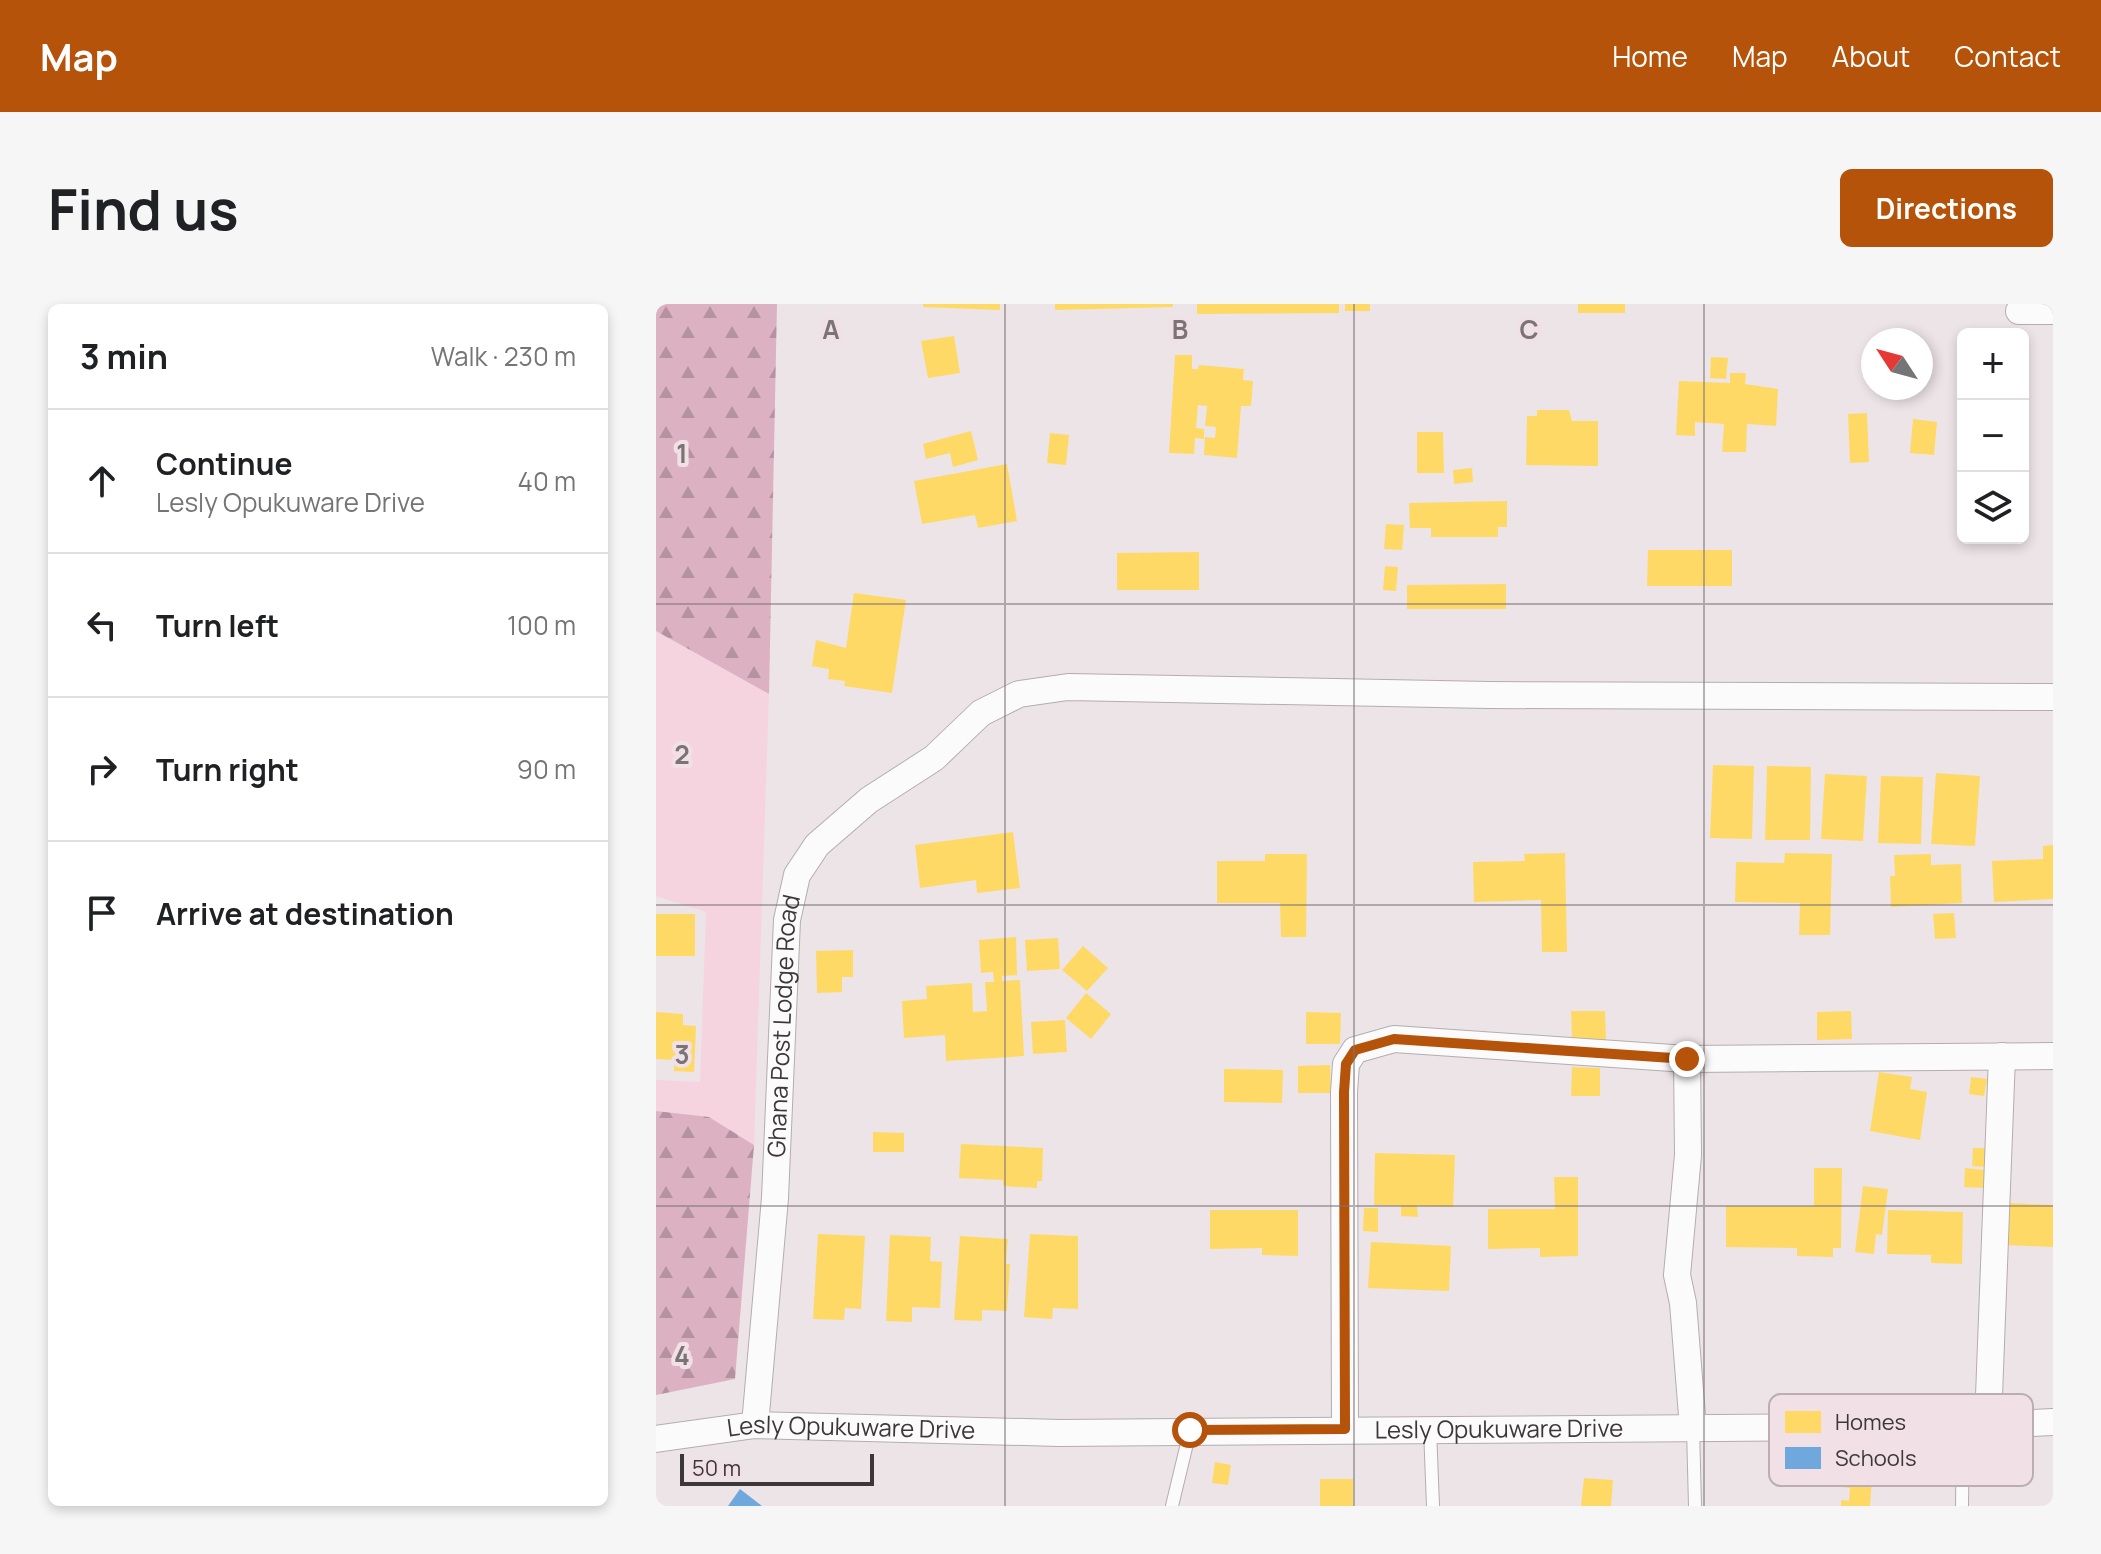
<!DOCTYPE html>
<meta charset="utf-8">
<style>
body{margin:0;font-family:Manrope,sans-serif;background:#f6f6f6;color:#202124}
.controls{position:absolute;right:24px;top:24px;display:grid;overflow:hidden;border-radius:12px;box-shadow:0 4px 12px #0003}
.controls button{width:72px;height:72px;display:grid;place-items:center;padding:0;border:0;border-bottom:2px solid #e0e0e0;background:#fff;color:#202124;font:40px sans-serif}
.compass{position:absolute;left:1205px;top:24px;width:72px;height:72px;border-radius:50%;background:#fff;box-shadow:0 4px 12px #0003;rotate:306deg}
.scale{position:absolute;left:24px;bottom:20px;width:194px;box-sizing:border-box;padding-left:8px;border:4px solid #3e3739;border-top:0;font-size:22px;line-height:28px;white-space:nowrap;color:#3e3739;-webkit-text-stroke:6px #f1e0e6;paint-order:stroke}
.stop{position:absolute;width:24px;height:24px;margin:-18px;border:6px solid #b45309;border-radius:50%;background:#fff}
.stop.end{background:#b45309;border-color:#fff;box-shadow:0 2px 8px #0008}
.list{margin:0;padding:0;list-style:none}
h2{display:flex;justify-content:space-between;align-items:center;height:104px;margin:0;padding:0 32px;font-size:34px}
h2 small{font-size:26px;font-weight:400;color:#757577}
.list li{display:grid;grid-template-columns:52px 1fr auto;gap:24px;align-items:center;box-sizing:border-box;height:144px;padding:0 32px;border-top:2px solid #e0e0e0}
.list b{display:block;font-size:30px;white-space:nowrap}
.list p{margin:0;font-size:26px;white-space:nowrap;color:#757577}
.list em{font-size:26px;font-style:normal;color:#757577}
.icon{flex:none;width:44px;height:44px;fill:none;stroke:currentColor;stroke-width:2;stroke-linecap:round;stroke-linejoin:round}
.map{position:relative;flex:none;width:1397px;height:1202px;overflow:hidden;border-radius:12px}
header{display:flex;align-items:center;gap:48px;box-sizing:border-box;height:112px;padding:0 40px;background:#b45309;color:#fff}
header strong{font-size:38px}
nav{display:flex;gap:44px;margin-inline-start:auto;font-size:28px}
.intro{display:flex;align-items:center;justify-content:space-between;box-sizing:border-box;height:192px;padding:0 48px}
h1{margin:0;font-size:56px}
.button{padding:20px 36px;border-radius:12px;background:#b45309;color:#fff;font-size:28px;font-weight:700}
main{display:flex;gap:48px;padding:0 48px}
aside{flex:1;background:#fff;border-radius:12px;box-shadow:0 4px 12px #0003}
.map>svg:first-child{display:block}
.green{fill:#f5d4e0}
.forest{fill:url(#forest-firs)}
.homes{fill:#ffd966}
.schools{fill:#6fa8dc}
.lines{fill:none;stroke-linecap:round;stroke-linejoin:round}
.lane-casing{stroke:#b3adaf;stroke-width:14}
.street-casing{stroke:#b3adaf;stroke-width:28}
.lane{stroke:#fcfbfb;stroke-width:12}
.street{stroke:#fcfbfb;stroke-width:26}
.route{stroke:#b45309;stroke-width:10}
.grid{fill:none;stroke:#7b7476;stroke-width:2;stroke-opacity:0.55}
.labels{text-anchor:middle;stroke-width:8;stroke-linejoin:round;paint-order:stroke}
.street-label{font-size:24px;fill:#3e3739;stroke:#f1e0e6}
.key{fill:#f1e0e6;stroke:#bbadb2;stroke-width:2}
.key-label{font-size:22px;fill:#3e3739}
.grid-label{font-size:26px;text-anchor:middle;font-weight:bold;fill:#7b7476;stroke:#f1e0e6;stroke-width:8;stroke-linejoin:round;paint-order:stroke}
</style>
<header>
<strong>Map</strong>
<nav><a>Home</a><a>Map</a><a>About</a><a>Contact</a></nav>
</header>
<div class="intro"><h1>Find us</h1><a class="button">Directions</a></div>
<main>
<aside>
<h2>3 min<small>Walk · 230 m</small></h2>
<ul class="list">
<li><svg class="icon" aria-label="ahead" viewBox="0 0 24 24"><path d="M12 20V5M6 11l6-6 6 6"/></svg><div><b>Continue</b><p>Lesly Opukuware Drive</p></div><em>40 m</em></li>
<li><svg class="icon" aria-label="left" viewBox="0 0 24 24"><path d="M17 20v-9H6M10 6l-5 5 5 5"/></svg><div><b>Turn left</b></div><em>100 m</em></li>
<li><svg class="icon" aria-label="right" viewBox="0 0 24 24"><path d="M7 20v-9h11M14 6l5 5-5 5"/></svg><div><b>Turn right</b></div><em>90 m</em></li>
<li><svg class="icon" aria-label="arrive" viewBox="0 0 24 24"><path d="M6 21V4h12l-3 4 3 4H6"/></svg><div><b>Arrive at destination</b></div></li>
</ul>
</aside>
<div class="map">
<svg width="1397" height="1202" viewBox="0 0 1397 1202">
<defs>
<pattern id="forest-firs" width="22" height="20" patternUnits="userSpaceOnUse" patternTransform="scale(2)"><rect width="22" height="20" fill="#dcb2c2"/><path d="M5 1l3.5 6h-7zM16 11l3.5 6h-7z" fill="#b4929f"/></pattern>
</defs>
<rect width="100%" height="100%" fill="#ede4e7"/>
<!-- green -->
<polygon class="green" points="0,327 113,390 98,841 53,814 0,807 0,776 44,778 50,608 0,592"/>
<!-- forest -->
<g class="forest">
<polygon points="0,0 121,0 113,390 0,327"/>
<polygon points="0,807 53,813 98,841 79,1075 0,1091"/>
</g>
<!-- homes -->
<g class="homes">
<polygon points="267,0 344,0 344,6 267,3"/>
<polygon points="399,0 517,0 517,3 399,6"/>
<polygon points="541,0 683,0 683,9 541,10"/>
<rect x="689" y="0" width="25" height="7"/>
<rect x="922" y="0" width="47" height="9"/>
<polygon points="298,32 304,69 272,74 265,37"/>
<polygon points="519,51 536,51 536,65 542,65 543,61 588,65 587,76 597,77 595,102 585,102 581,154 548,151 549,133 559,134 560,123 549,122 551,102 542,101 540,124 548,125 548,135 539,134 538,150 513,149"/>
<polygon points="1055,53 1072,54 1070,75 1054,74"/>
<polygon points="1074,69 1090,69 1089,80 1122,85 1120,122 1091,120 1090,148 1066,148 1068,120 1039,118 1039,132 1020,131 1023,77 1074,79"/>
<polygon points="881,106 913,106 916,117 942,117 942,162 870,161 871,112 881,112"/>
<polygon points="1211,109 1213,158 1194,159 1192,110"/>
<polygon points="1257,115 1281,118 1278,151 1254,149"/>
<polygon points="315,127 322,156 297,163 294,149 270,155 267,140"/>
<polygon points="761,128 787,128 788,169 761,169"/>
<polygon points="394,129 413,131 410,161 391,159"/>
<polygon points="351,160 361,217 322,224 319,211 266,220 258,177"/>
<polygon points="816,164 817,178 798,180 797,166"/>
<polygon points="851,197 851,223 842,223 842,233 775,233 775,224 754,224 753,199"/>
<polygon points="730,220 748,221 746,246 728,245"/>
<polygon points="992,246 1076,246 1076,282 991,282"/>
<polygon points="543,248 543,286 461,286 461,249"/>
<polygon points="729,262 742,263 740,287 727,286"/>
<polygon points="850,280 850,305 751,305 751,281"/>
<polygon points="198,289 250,296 236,389 188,382 189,377 172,375 173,365 156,362 160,336 190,344"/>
<polygon points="1057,461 1098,462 1096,535 1054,534"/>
<polygon points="1111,462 1155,463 1154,536 1109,536"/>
<polygon points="1280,469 1324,472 1319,542 1275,540"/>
<polygon points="1169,470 1211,472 1207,537 1165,535"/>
<polygon points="1225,472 1267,473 1265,540 1222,539"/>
<polygon points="357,528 364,584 321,589 320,576 264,584 259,541"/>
<polygon points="1397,541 1397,595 1338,598 1336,557 1387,555 1387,542"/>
<polygon points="909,549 911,648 886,648 885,596 818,598 817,558 869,557 868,550"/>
<polygon points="1129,549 1176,550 1174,631 1143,631 1144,599 1079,598 1080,558 1128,559"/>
<polygon points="609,550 651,550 650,633 625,633 624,599 561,599 561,557 609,557"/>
<polygon points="1275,550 1275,561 1305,560 1306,599 1235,603 1234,572 1239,572 1238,551"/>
<polygon points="1298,609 1300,634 1279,635 1277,610"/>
<rect x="0" y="610" width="39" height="42"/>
<polygon points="360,633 361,671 346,672 346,677 364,676 368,752 290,757 289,731 248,734 246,697 271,695 270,682 316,679 317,708 331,707 329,678 338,678 337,668 325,669 323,636"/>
<polygon points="402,634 404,665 371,667 369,636"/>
<polygon points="427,642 452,664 431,687 406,666"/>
<polygon points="197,646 197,673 186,673 186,688 161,689 160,647"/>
<polygon points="430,689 455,710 435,735 410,714"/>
<polygon points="915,707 949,707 950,736 916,736"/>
<polygon points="1195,707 1196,735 1161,736 1161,708"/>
<polygon points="0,708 27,710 27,721 40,722 38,768 18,767 18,756 0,755"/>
<polygon points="650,708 685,709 684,740 650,740"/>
<polygon points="409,716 411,748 377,750 375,718"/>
<polygon points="674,761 675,789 642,789 642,762"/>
<polygon points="916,763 944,764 944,792 915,792"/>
<polygon points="568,765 627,766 626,799 568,798"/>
<polygon points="1223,768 1256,773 1254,785 1271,788 1264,836 1214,827"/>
<polygon points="1315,773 1331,775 1328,792 1313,790"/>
<polygon points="217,828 248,829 248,848 217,848"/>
<polygon points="305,840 387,844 386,877 381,877 381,884 347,882 347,876 303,874"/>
<polygon points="1317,844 1330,844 1329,863 1316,862"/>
<polygon points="719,849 799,851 797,903 761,902 762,913 745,912 745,902 718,901"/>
<polygon points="1158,864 1186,864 1185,944 1177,944 1177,953 1141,952 1141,944 1070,943 1070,902 1158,902"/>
<polygon points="1309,864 1329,866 1328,884 1308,883"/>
<polygon points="898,873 922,873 922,952 884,953 884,944 832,945 832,905 899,905"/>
<polygon points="1207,882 1232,885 1226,931 1220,930 1218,950 1199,948"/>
<polygon points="1352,899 1397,901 1397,943 1350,941"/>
<polygon points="708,904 722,904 722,928 707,927"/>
<polygon points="554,906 642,906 642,952 606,951 606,944 554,945"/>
<polygon points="1232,906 1307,908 1306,960 1275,959 1275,951 1231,950"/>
<polygon points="162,930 209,932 205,1005 189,1004 188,1016 157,1015"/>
<polygon points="374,930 422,932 422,1005 397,1004 396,1015 368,1013"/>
<polygon points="234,931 275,933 274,957 286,958 284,1004 256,1003 256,1018 230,1017"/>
<polygon points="304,932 352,935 350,960 354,960 351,1007 326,1006 326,1017 298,1016"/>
<polygon points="715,938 795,942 793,987 712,984"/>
<polygon points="559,1158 575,1161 572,1181 556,1179"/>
<polygon points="1186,1173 1216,1174 1214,1202 1185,1202 1185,1196 1193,1197 1194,1184 1186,1183"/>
<polygon points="928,1174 957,1176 955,1202 925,1202"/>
<rect x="664" y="1175" width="33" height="27"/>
</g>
<!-- schools -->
<polygon class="schools" points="84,1185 106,1202 72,1202"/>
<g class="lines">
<!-- lane casing -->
<g class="lane-casing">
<g id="lane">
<polyline points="1037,1124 1039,1202"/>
<polyline points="774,1125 777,1202"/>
<polyline points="516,1202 534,1127"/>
<polyline points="1306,1202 1307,1122"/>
</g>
</g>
<!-- street casing -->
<g class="street-casing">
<g id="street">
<polyline points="1363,7 1397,7"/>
<polyline points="1031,755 1032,851 1021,971 1027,999 1037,1124"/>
<polyline points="1332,1118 1346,752"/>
<path id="s1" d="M99 1121 119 894 131 616 141 571 161 541 213 496 278 454 325 409 363 390 412 383 833 391 1397 393"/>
<polyline points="689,1125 688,788 690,760 699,746 738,735 1031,755 1397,752"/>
<path id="s2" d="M0 1135 99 1121 404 1129 1307 1122 1397 1118"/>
</g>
</g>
<!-- lane -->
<use href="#lane" class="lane"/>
<!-- street -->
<use href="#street" class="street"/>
</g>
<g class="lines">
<!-- route -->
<polyline class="route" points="534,1126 689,1125 688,788 690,760 699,746 738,735 1031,755"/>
</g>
<!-- grid -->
<path class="grid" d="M349 0V1202M698 0V1202M1048 0V1202M0 300H1397M0 601H1397M0 902H1397"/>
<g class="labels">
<!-- street labels -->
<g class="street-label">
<text dy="8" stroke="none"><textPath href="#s1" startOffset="400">Ghana Post Lodge Road</textPath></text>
<text dy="8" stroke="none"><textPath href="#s2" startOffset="844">Lesly Opukuware Drive</textPath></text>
<text dy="8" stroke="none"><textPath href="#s2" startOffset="196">Lesly Opukuware Drive</textPath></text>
</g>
</g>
<!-- legend -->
<rect x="1113" y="1090" width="264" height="92" rx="12" class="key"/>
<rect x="1129" y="1107" width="36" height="22" fill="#ffd966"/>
<rect x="1129" y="1143" width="36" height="22" fill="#6fa8dc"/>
<g class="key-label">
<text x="1179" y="1126">Homes</text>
<text x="1179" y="1162">Schools</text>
</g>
<g class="grid-label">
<text x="175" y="35">A</text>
<text x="524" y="35">B</text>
<text x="873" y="35">C</text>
<text x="26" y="159">1</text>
<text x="26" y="460">2</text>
<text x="26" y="760">3</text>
<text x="26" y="1061">4</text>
</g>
</svg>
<div class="controls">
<button>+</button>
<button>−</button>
<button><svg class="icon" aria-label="layers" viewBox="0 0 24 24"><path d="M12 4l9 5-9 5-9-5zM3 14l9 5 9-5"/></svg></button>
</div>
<svg class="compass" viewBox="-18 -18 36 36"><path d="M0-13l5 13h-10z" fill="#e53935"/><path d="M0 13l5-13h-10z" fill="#757577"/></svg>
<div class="scale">50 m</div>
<div class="stop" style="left:534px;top:1126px"></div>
<div class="stop end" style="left:1031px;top:755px"></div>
</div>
</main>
